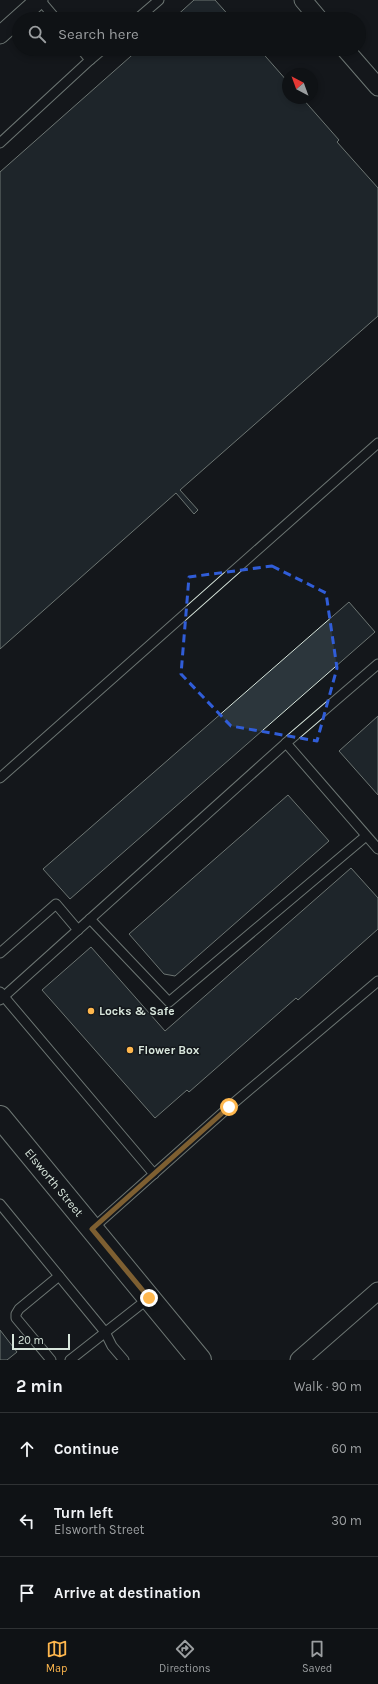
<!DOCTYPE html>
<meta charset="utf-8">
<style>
body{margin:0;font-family:Karla,sans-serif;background:#1d2022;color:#f1f3f6}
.compass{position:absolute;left:282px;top:68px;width:36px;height:36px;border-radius:50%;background:#0f1215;box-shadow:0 2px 6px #0003;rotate:319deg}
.scale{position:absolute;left:12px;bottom:10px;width:58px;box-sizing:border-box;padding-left:4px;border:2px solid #d8e6dc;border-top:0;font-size:11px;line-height:14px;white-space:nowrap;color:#d8e6dc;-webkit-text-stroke:3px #14181c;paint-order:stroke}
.stop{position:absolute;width:12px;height:12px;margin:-9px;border:3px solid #ffb74d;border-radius:50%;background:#fff}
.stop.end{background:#ffb74d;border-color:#fff;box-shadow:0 1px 4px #0008}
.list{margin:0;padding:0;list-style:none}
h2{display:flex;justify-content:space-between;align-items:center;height:52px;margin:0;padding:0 16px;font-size:17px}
h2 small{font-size:13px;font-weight:400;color:#9b9ea0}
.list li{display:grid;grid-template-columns:26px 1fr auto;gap:12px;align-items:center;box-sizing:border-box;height:72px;padding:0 16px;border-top:1px solid #2f3234}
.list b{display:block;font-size:15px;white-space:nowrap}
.list p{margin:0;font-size:13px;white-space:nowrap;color:#9b9ea0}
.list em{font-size:13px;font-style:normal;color:#9b9ea0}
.icon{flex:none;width:22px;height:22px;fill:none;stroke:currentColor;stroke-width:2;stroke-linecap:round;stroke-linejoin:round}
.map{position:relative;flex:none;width:378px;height:1360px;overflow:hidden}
.search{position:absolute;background:#0f1215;box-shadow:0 2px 6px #0003;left:12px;right:12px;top:12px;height:44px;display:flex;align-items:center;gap:10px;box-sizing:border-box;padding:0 14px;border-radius:22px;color:#9b9ea0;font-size:15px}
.sheet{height:268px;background:#0f1215}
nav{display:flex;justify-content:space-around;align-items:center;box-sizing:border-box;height:56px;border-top:1px solid #2f3234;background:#0f1215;font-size:11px;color:#9b9ea0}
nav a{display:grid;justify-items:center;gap:2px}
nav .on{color:#ffb74d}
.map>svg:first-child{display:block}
.building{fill:#2c363c;stroke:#d8e6dc}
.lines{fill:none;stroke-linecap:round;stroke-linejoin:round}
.service-casing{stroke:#d8e6dc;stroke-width:11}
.minor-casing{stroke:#d8e6dc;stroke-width:19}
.tertiary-casing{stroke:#d8e6dc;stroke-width:24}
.service{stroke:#14181c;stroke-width:9}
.minor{stroke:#14181c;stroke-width:17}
.tertiary{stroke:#14181c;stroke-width:22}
.route{stroke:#ffb74d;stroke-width:5}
.marked{fill:none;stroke:#305dd8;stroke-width:3;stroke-dasharray:8 5;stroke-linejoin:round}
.poi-dot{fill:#ffb74d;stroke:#14181c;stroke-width:1.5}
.labels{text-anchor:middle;stroke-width:3;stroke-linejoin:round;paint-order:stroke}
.poi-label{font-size:12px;font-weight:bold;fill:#d8e6dc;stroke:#14181c;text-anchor:start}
.street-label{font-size:12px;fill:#d8e6dc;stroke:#14181c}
</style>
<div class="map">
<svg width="378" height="1360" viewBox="0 0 378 1360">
<rect width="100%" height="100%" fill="#14181c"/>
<!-- building -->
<g class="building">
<polygon points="194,0 215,0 232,19 173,19"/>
<polygon points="139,49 259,49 288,82 288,98 302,98 339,140 337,142 378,188 378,316 180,490 198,510 194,514 176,493 0,649 0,172"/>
<polygon points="349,602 375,632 70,899 43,869"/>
<polygon points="378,716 378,795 339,751"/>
<polygon points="288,795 329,841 175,976 164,974 129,934"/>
<polygon points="351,868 378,898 378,929 298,1000 296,998 189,1092 187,1090 155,1118 42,990 91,947 165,1031"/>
<polygon points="0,1330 17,1352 7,1360 0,1360"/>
</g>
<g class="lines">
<!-- service casing -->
<g class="service-casing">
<g id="service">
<polyline points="40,0 56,19"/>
<polyline points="137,19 159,0"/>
<polyline points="90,60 103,49"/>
<polyline points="0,143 90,60 81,49"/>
<polyline points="286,743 378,664"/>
<polyline points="0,778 378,443"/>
<polyline points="90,919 169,1002 366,836"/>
<polyline points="0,953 56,904 78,930"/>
<polyline points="0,992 154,1174"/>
<polyline points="0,1000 286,743 378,849"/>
<polyline points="0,1204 105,1332 112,1346 124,1360"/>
<polyline points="92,1229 229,1107 378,981"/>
<polyline points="51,1360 16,1318 16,1314 19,1309 59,1276"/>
<polyline points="70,1360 149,1298"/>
</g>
</g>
<!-- minor casing -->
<g class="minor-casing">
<g id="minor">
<polyline points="303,0 319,19"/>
<polyline points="0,35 39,0"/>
<polyline points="345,49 378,87"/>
<polyline points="299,1360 378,1291"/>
</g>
</g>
<!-- tertiary casing -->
<g class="tertiary-casing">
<g id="tertiary">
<path id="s1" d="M0 1117 200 1360"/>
</g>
</g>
<!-- service -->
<use href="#service" class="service"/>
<!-- minor -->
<use href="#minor" class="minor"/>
<!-- tertiary -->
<use href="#tertiary" class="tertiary"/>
</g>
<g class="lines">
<!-- route -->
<polyline class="route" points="149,1298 92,1229 229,1107"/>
</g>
<!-- marked area -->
<path d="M0 0H378V1360H0ZM272 566 326 593 337 668 317 741 231 726 181 674 189 577Z" fill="#14181c" fill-opacity=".55" fill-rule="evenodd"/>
<path class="marked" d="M272 566 326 593 337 668 317 741 231 726 181 674 189 577Z"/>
<!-- markers -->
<g class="poi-dot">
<circle cx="91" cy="1011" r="4"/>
<circle cx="130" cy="1050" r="4"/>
</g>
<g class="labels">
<!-- poi labels -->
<g class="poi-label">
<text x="99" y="1015">Locks &amp; Safe</text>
<text x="138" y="1054">Flower Box</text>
</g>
<!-- street labels -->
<g class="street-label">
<text dy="4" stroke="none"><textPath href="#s1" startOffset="85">Elsworth Street</textPath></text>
</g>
</g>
</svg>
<svg class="compass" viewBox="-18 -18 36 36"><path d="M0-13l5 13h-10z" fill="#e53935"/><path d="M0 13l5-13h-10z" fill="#9b9ea0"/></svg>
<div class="scale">20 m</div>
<div class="stop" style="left:229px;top:1107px"></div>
<div class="stop end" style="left:149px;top:1298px"></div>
<div class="search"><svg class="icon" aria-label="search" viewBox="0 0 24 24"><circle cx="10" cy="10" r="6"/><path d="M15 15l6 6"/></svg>Search here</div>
</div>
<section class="sheet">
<h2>2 min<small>Walk · 90 m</small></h2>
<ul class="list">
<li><svg class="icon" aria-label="ahead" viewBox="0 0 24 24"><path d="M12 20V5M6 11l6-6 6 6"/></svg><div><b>Continue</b></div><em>60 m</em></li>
<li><svg class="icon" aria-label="left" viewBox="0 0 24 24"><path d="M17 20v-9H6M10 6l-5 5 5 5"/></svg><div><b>Turn left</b><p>Elsworth Street</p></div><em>30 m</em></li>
<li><svg class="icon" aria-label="arrive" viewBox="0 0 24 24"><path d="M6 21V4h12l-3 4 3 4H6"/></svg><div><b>Arrive at destination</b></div></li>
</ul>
</section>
<nav>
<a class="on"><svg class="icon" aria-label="map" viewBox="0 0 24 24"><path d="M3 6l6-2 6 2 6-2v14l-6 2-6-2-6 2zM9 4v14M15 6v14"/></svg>Map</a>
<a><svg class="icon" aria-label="directions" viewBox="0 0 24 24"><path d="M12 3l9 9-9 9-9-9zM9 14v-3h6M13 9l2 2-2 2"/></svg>Directions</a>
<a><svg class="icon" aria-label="saved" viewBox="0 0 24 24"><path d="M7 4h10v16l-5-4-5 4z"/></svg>Saved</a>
</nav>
